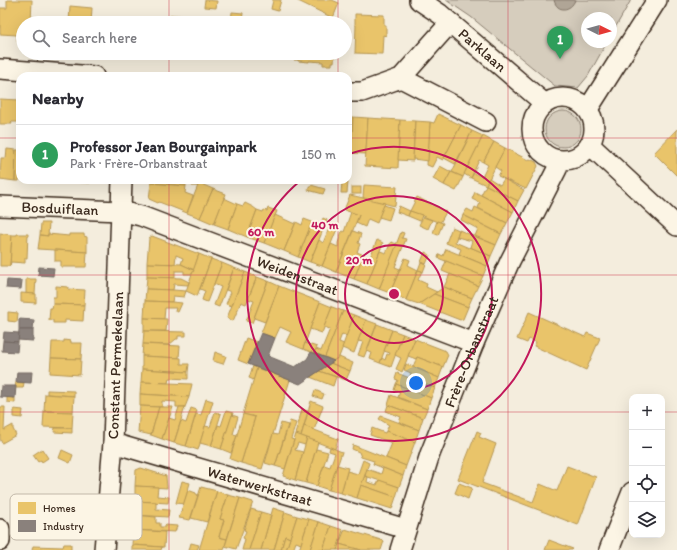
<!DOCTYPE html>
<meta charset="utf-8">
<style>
body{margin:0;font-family:Itim,sans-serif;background:#f2f2f3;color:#2b2b33}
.controls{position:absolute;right:12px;bottom:12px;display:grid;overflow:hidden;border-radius:8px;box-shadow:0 4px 16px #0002}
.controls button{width:36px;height:36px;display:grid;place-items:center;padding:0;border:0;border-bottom:1px solid #e1e1e2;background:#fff;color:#2b2b33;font:20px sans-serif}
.compass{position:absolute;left:581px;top:12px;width:36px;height:36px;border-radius:50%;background:#fff;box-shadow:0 4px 16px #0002;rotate:95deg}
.you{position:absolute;left:416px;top:383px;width:14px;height:14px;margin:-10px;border:3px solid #fff;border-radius:50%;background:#1a73e8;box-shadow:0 0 0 6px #1a73e833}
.badge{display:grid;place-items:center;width:26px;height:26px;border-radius:50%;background:#db2777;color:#fff;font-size:13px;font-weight:700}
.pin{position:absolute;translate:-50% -33px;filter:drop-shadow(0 1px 2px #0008)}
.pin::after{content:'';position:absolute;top:21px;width:14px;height:12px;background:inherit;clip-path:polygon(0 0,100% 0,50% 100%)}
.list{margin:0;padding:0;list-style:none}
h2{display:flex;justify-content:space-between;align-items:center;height:52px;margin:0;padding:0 16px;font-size:17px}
h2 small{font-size:13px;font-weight:400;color:#7c7c81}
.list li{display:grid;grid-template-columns:26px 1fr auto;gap:12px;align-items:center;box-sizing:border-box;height:60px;padding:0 16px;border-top:1px solid #e1e1e2}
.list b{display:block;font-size:15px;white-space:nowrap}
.list p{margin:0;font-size:13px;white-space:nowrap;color:#7c7c81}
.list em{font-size:13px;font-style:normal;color:#7c7c81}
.icon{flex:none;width:22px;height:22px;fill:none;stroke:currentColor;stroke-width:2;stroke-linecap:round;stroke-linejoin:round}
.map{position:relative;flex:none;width:677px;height:550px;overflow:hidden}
.search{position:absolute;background:#fff;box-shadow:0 4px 16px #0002;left:16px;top:16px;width:336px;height:44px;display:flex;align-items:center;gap:10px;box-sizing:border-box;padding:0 14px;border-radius:22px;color:#7c7c81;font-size:15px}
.panel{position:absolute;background:#fff;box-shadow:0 4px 16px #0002;left:16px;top:72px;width:336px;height:112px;border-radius:12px}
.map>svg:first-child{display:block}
.green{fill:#d6cdbd;stroke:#887c6e}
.water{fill:#b0a596;stroke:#817466}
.homes{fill:#e9c46a;stroke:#b59653}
.industry{fill:#8a817c;stroke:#726760}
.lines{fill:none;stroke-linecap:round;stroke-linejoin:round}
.minor-casing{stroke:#3b2a1e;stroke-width:22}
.minor{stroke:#fcf5e5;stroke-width:19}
.grid{fill:none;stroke:#d1495b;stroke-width:1;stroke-opacity:0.55}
.ring{fill:none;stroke:#c2185b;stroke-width:2}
.labels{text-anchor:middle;stroke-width:4;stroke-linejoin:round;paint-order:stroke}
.street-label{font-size:15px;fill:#3b2a1e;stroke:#fcf5e5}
.key{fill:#fcf5e5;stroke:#c2b8a9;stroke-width:1}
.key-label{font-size:11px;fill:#3b2a1e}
.centre{fill:#c2185b;stroke:#fcf5e5;stroke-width:2}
.ring-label{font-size:12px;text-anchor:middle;font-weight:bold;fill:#c2185b;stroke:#fcf5e5;stroke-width:4;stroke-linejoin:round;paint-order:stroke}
</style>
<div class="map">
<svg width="677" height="550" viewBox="0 0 677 550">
<rect width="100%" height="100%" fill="#f4eddd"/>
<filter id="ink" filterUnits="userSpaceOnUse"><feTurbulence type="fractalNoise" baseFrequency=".025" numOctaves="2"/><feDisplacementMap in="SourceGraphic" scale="8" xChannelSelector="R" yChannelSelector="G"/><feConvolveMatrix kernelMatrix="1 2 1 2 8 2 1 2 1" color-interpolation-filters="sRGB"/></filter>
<g filter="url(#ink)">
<!-- green -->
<g class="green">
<polygon points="446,0 631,0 611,35 611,18 587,18 587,42 607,42 588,76 578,88 555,86 471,17"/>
<circle cx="563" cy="129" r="18"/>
</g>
<!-- water -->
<path class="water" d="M554 0H575C571 11 557 13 554 0Z"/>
<!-- homes -->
<g class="homes">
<polygon points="7,0 32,0 31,23 23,23 23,42 17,42 17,35 0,34 0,8 7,8"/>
<polygon points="205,0 217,1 216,8 204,7"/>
<polygon points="273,0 281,0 278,11 271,9"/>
<polygon points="296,0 332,0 339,3 333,18"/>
<polygon points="70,6 92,8 91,23 69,23"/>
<polygon points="232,12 243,13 242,21 254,22 254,23 231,23"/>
<polygon points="355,14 384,15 384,25 386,25 386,36 383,35 382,54 355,53 356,25 355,25"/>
<polygon points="171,15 192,16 192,23 170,23"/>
<polygon points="219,53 241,53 241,57 219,56"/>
<polygon points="295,53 335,53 334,62 332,62 332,65 323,65 323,62 309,61 309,62 298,61 298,60 294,60"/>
<polygon points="0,99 19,100 19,122 11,122 12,124 0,124"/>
<polygon points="438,114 461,125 443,160 437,157 432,167 427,165 430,122 434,123"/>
<polygon points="348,117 353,117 352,148 348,148"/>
<polygon points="353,117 368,118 366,154 351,153"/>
<polygon points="368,118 400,120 398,168 365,166"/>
<polygon points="400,120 415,121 413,161 398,160"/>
<polygon points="415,121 430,122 428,161 413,159"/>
<polygon points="461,125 472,131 455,164 444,158"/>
<polygon points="677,129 677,175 676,175 654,153"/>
<polygon points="472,131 483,136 463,177 452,172"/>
<polygon points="483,136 494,142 483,162 479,160 471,178 464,174"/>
<polygon points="494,142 505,148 486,185 471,178 474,173 482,177 488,165 483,162"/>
<polygon points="505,148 528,160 530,159 536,162 538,166 526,189 498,176 501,171 495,167"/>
<polygon points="7,149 16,150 15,181 0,179 1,158 6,158"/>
<polygon points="16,150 19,150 19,156 20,156 19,181 15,181"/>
<polygon points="440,166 451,172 444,185 433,179"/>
<polygon points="451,172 463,177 456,191 444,185"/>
<polygon points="489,178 500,185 504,179 524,190 518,201 486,185"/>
<polygon points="68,180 90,180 90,183 68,182"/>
<polygon points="151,180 186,180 186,186 151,183"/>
<polygon points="192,180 200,180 198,186 192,186"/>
<polygon points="342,182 348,182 347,193 341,193"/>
<polygon points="151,183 186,186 185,193 193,196 187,213 159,202 158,203 149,199"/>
<polygon points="199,183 213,189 200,218 187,213"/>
<polygon points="311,185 325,189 323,194 308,190"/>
<polygon points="364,185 397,187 395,206 363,198"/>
<polygon points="486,185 518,201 513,212 481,195"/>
<rect x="352" y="187" width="9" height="7"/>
<polygon points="213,189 226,194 214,224 200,218"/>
<polygon points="475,192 513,212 507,223 478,208 480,203 472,199"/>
<polygon points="350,195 385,203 377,223 368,219 365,227 356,223 359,215 344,210"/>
<polygon points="417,197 446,212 440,223 410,211"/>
<polygon points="224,198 237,204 228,229 214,224"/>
<polygon points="245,203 253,207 257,210 247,237 228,229 237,204 243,206"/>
<polygon points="384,205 393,208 389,220 379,217"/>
<polygon points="399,206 410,211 408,216 397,212"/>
<polygon points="475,207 507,223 501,234 463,215 467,209 473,212"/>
<polygon points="268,208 277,211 264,243 247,237 257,210 263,212 264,210 267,211"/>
<polygon points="410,211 422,215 420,221 408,216"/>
<polygon points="351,212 359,215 336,272 322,266 331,244 338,247 338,243 342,231 344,232"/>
<polygon points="275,215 295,224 284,251 264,243"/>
<polygon points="463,215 501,234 496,245 475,236 478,229 461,220"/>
<polygon points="423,217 432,220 428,229 419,225"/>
<polygon points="323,218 327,220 310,262 298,257 312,222 317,225 318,222 321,223"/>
<polygon points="304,219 312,222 298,257 284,251 296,222 302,225"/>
<polygon points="437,221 443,223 438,235 433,233"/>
<polygon points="41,223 49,223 48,236 40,235"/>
<polygon points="330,226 337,229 322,266 310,262 319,240 323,243"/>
<polygon points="452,227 459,230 455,242 469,248 470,247 491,256 487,266 459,254 461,249 446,243"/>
<polygon points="459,230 496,245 491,256 470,247 472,241 457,237"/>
<polygon points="353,231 361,234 358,243 360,244 357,252 364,255 354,279 336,272"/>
<polygon points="401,232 404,233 402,238 406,239 395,267 400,269 390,293 379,289"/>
<polygon points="0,233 12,235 10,266 0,266"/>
<polygon points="17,234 28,234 27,258 25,258 25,263 11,262 10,266 12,235 17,235"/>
<polygon points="48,234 69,236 69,234 84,234 84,236 87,237 87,252 38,249 40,235 48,236"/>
<polygon points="152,236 199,254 194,270 181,264 183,258 176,255 175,264 147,263 149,238"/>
<polygon points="377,240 383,243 367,284 354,279 362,258 369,260"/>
<polygon points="391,242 397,244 379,289 367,284 380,251 386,253"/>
<polygon points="446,249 487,266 483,276 438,258 439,254 443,256"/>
<polygon points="55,250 87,252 86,267 61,267 61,261 55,261"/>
<polygon points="425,252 430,255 426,264 421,262"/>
<polygon points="199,254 211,259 197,296 186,291"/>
<polygon points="405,258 410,260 408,265 418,270 406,300 390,293"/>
<polygon points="211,259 222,263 207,302 202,300 205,291 200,289"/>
<polygon points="446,261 483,276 478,286 442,271"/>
<polygon points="421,262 426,264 423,272 418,270"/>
<polygon points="147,263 181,264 194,270 192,274 184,274 184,271 175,271 175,278 147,277"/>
<polygon points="222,263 234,268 219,307 214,305 221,287 214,284"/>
<polygon points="234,268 245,272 232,306 226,304 231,292 226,290"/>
<polygon points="418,270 422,271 418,280 427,284 426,287 437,292 419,304 406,300"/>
<polygon points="245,272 257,277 246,304 241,302 233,321 227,318"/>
<polygon points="450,274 478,286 472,298 444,287"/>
<polygon points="147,277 181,278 189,282 188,285 174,284 173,290 146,289"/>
<polygon points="257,277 268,281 252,323 246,321 254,301 248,299"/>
<polygon points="26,279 36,279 35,294 26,294"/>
<polygon points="268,281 279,286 265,322 254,318"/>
<polygon points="56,286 68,287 68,289 85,290 84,305 53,304 53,297 56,297"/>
<polygon points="279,286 320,302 303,349 286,342 291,332 280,327 275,338 261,333"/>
<polygon points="444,287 472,298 468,307 434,294"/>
<polygon points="146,289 173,290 186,291 184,297 173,296 172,302 145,301"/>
<polygon points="21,293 36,294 36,303 21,302"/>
<polygon points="434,294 468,307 463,319 460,320 419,304"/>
<polygon points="145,301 172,302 182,303 178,312 175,311 176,308 165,308 164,319 144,318"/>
<polygon points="320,302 332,307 322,333 310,329"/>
<polygon points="53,304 84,305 83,321 65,320 65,323 53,323 53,320 49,320 50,308 52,308"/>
<polygon points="332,307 343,311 325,357 314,353 316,349 321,351 330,329 324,327"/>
<polygon points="343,311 354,315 347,336 342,334 339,342 344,344 339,357 334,361 325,357"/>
<polygon points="8,312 18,313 17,322 8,321"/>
<polygon points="529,312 585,337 587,333 600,338 586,370 534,346 536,342 529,339 527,343 517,339"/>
<polygon points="354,315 366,320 354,353 342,348"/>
<polygon points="144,318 167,319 166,331 144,331"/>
<polygon points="366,320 377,324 364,357 358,355 363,342 358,341"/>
<polygon points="377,324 392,330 380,363 370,359 372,353 367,351"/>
<polygon points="392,330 403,334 391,367 380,363 382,358 385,360 387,354 389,355 390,353 384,351"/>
<polygon points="144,331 186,332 186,336 178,336 178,339 176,339 169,345 143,344"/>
<polygon points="403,334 415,339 402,372 396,369 401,358 395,355"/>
<polygon points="246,338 257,342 248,364 238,360"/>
<polygon points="415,339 446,351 448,355 443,367 417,357 416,359 408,356"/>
<polygon points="64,340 71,341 71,343 82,343 81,359 51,358 52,342 64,342"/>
<polygon points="305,343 317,347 314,353 303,349"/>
<polygon points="143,344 180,346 179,358 142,356"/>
<polygon points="215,352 226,356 223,364 213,361"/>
<polygon points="142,356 181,358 181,364 189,364 188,372 142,369"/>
<polygon points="339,357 353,363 350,371 330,363"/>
<polygon points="417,357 443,367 439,378 413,367"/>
<polygon points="51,358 81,359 80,375 50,373"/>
<polygon points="330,363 350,371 346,380 319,371"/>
<polygon points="406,364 439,378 435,388 409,378 411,373 404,370"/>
<polygon points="253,366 257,368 254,380 249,378"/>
<polygon points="257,368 290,380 262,469 241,463 255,417 243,414"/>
<polygon points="142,369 188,372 188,379 169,378 168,383 141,382"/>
<polygon points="319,371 336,377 333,386 310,377"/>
<polygon points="397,373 435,388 431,398 396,384 398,380 395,379"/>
<polygon points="16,382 24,383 23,388 15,388"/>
<polygon points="141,382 168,383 192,384 189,397 140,394"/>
<polygon points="396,384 431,398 427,409 398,397 400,392 394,390"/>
<polygon points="47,390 74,391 74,396 47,394"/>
<polygon points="315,390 324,394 322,399 313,396"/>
<polygon points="45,394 74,396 73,412 44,411"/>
<polygon points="140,394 189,397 185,407 176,407 176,402 162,401 162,407 140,406"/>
<polygon points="391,395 427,409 423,418 388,405"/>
<polygon points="7,397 15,398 15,403 7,402"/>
<polygon points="206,399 213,401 198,450 186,446 196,414 201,415"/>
<polygon points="311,401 323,406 314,430 304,426"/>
<polygon points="388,405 423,418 419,430 399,422 401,417 386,411"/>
<polygon points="140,406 159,407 151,435 138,432"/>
<polygon points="0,407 5,407 4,430 13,425 13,429 16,435 2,443 0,439"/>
<polygon points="159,407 173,407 162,439 151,435"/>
<polygon points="179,407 185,407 174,443 162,439 169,418 175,420"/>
<polygon points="191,408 197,410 186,446 174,443 181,421 186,423"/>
<polygon points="14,409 23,410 22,418 14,417"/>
<polygon points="302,409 308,411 301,436 296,434 298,428 297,428"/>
<polygon points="44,411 73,412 72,428 43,427"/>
<polygon points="226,411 233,413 221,449 211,446 218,425 221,426"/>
<polygon points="215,412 221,414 211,446 200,443 205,426 210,427"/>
<polygon points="243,414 255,417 241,463 230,459"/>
<polygon points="232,415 238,417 233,434 237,435 231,453 221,449"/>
<polygon points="381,416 419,430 415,442 386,431 389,425 379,419"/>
<polygon points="290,421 296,423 291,439 294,440 285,469 275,466"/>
<polygon points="281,423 288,425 275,466 265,463 273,434 278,435"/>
<polygon points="304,426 338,439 335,449 301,436"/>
<polygon points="55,428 72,428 72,433 54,432"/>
<polygon points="372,428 385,433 386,431 415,442 406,466 386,458 392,443 370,435"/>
<polygon points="477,431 481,433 479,437 496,444 482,483 533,502 540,484 557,491 567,466 596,477 578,525 458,479"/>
<polygon points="296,434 307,438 305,445 298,443 295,450 303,452 295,480 283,476"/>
<polygon points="307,438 318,442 306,483 295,480"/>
<polygon points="353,445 406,466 403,476 373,464 374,461 361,457 359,452 352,449"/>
<polygon points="330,447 342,452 329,490 317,486 324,465 330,467 335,453 329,451"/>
<polygon points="42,449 48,458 42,462 41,460 38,462 33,455"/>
<polygon points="316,449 328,452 317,486 306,483"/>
<polygon points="62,450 73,455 70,463 59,458"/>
<polygon points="363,460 369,463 357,498 341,493 347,471 358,474"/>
<polygon points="337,465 348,468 341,493 329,490"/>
<polygon points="141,468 166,476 167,488 135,486 136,470"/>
<polygon points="383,468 403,476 399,487 365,476 367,469 381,474"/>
<polygon points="365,476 368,477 367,482 377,485 379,480 399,487 396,497 361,485"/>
<polygon points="182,481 190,483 184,504 176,503"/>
<polygon points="459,483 472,488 468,499 455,493"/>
<polygon points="361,485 396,497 392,509 357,498"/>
<polygon points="135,486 158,487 157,496 169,497 168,503 135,501"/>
<polygon points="201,487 217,491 207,522 191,518"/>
<polygon points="188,490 196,493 196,494 198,495 190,520 179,518"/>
<polygon points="217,491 228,495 220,519 224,520 219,537 227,539 225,546 224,550 199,550"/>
<polygon points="228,495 240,498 227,539 219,537 224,520 220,519"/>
<polygon points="240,498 253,502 236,549 225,546"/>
<polygon points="135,501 156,502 156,509 169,510 168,517 134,515"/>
<polygon points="273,508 285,512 274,550 261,550"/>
<polygon points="251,509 261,512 249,550 242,550 245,539 243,538 246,531 244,530"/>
<polygon points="261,512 271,515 261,550 249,550"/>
<polygon points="285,512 297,516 290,538 285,536 281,550 274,550"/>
<polygon points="134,515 156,517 156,523 160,523 160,527 165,527 165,525 177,526 175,532 133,530"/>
<polygon points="297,516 309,519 301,544 296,542 293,550 286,550"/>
<polygon points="309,519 319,522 310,550 299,550"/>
<polygon points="319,522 331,526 323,550 310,550"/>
<polygon points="331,526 343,530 337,550 323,550"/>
<polygon points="345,529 384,541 381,550 361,550 339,544"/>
<polygon points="133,530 165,532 164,547 132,545"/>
<polygon points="285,536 290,538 286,550 281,550"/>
<polygon points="549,540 573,549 572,550 545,550"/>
<polygon points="191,543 199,545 197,550 189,550"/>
<polygon points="64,544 71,544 71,550 32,550 33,546 63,547"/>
<polygon points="339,544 361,550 337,550"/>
<polygon points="132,545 162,547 161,550 132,550"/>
</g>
<!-- industry -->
<g class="industry">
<polygon points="39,267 54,268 53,276 38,275"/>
<polygon points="7,280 22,281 21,289 6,288"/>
<polygon points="19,319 34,320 33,330 19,330"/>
<polygon points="19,330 33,330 33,341 18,340"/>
<polygon points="4,332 19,333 18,342 3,341"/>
<polygon points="261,333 275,338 268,356 295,367 307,359 311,352 334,361 300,384 248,364"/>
<polygon points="3,341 18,342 17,352 2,351"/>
<polygon points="17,372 32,372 31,383 16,382"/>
<polygon points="1,386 16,386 15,398 0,397"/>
</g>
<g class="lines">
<!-- minor casing -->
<g class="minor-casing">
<g id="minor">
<path id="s1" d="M419 0 440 14 544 103"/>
<polyline points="0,69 94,76"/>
<polyline points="401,78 486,122"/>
<polyline points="348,92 362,92 401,78 450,23"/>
<circle cx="563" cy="129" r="31"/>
<polyline points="588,109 657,0"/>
<polyline points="590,145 677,226"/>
<path id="s2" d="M0 206 120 211 141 216 474 343"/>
<path id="s3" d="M113 443 406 529"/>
<polyline points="0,529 0,541"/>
<path id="s4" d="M104 550 113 443 122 180"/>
<path id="s5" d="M400 550 430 454 474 343 510 261 557 169 558 160"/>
<polyline points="609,550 632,492"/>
</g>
</g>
<!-- minor -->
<use href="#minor" class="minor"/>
</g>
</g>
<!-- grid -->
<path class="grid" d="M169 0V23M338 0V23M508 0V550M169 53V76M338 53V76M0 138H20M348 138H677M169 180V550M338 180V550M0 275H677M0 412H632M662 412H677"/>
<!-- distance rings -->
<g class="ring">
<circle cx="394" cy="294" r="49"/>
<circle cx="394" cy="294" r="98"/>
<path d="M349 154A147 147 0 1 1 300 181"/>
</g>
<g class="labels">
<!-- street labels -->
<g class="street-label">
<text dy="5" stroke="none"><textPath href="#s1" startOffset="81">Parklaan</textPath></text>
<text dy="5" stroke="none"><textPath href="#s2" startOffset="60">Bosduiflaan</textPath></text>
<text dy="5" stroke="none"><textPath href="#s2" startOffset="309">Weidenstraat</textPath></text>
<text dy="5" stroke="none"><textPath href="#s5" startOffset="211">Frère-Orbanstraat</textPath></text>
<text dy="5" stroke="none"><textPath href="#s4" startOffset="185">Constant Permekelaan</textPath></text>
<text dy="5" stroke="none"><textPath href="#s3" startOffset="153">Waterwerkstraat</textPath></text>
</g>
</g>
<!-- legend -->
<rect x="10" y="494" width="132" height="46" rx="6" class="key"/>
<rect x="18" y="502" width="18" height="12" fill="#e9c46a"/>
<rect x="18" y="520" width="18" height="12" fill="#8a817c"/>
<g class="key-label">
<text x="43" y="512">Homes</text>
<text x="43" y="530">Industry</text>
</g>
<circle cx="394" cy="294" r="6" class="centre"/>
<g class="ring-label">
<text x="325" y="229">40 m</text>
<text x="261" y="236">60 m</text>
<text x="359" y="264">20 m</text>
</g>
</svg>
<div class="controls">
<button>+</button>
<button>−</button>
<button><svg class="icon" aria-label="locate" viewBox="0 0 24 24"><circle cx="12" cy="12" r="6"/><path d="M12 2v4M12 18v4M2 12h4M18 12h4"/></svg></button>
<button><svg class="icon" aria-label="layers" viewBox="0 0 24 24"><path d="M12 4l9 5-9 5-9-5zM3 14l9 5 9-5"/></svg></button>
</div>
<svg class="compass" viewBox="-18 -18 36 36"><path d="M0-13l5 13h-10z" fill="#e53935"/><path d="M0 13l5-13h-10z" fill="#7c7c81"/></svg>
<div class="you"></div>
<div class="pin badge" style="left:560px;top:59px;background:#2e9e5b">1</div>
<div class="search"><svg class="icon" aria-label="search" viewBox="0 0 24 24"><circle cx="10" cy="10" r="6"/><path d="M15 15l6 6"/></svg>Search here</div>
<section class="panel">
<h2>Nearby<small></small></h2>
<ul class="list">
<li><span class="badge" style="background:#2e9e5b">1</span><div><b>Professor Jean Bourgainpark</b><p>Park · Frère-Orbanstraat</p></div><em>150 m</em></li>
</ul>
</section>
</div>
